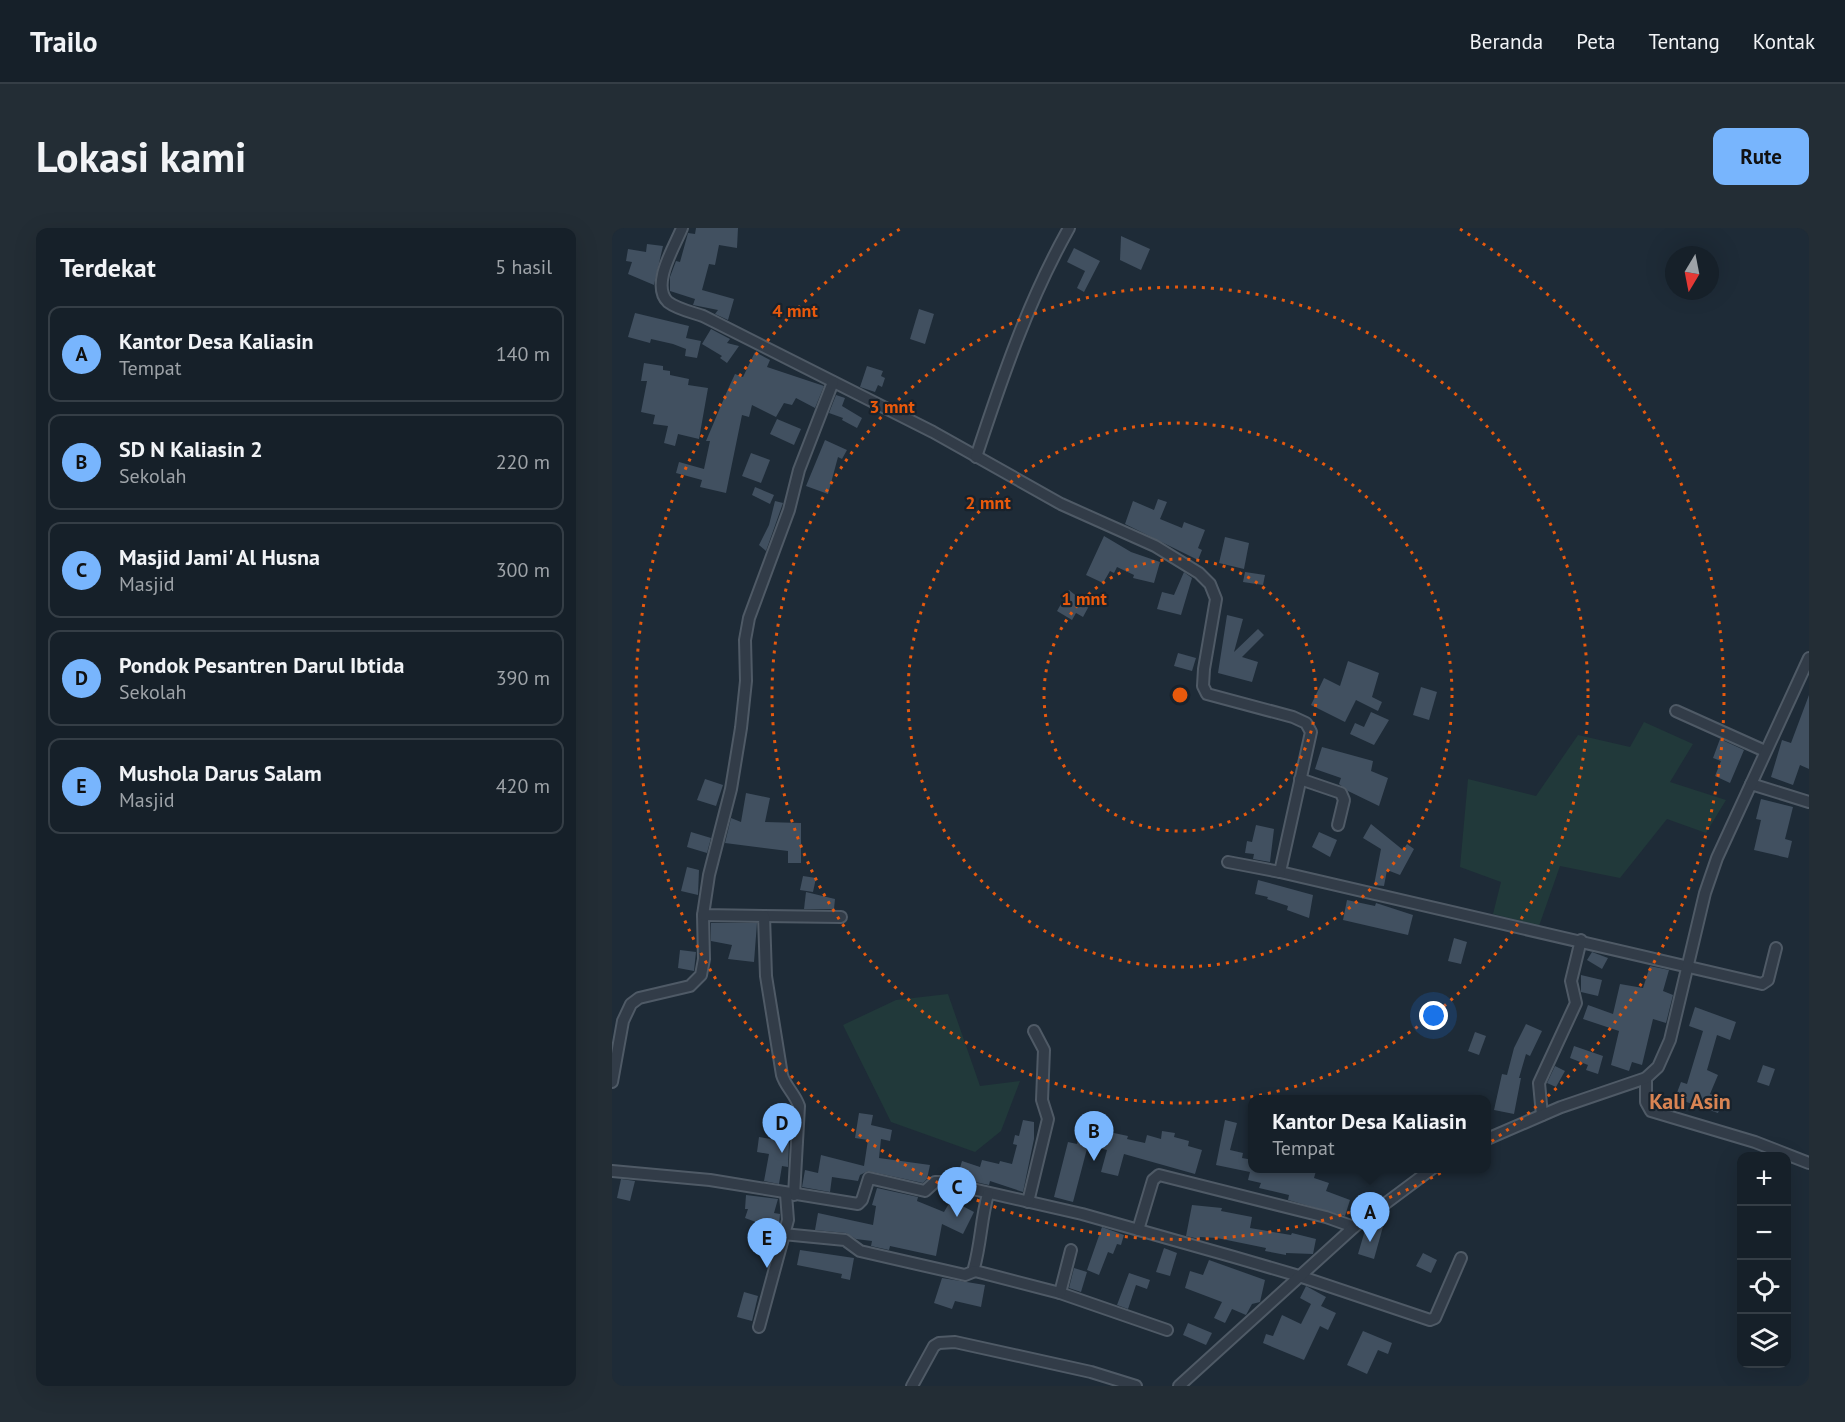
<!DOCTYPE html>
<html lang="id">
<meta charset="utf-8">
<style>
body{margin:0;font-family:"PT Sans",sans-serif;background:#232d35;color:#f1f3f6}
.controls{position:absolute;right:18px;bottom:18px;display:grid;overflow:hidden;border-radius:12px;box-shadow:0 6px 24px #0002}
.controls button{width:54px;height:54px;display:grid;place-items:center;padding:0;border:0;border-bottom:2px solid #353e46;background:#162029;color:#f1f3f6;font:30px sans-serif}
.compass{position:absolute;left:1053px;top:18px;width:54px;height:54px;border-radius:50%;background:#162029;box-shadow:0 6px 24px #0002;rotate:190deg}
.you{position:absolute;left:822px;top:788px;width:21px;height:21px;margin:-15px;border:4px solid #fff;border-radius:50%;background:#1a73e8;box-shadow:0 0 0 9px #1a73e833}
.badge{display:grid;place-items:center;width:39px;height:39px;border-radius:50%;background:#78b5fd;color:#111;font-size:20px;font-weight:700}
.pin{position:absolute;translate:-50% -50px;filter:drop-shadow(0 2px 3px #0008)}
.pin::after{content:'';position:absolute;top:32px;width:21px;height:18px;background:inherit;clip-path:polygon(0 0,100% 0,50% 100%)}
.popup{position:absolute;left:636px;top:867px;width:243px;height:78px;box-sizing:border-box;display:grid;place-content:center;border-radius:12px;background:#162029;filter:drop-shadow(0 2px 4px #0005);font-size:20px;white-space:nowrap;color:#9ea3a8}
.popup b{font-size:22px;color:#f1f3f6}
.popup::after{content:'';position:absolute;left:50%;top:100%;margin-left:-12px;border:12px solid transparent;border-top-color:#162029}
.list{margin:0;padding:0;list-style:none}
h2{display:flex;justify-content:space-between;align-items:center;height:78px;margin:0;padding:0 24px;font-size:26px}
h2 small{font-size:20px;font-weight:400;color:#9ea3a8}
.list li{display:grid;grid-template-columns:39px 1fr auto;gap:18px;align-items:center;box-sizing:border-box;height:96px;margin:0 12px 12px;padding:0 12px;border:2px solid #353e46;border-radius:12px}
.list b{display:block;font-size:22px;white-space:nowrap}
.list p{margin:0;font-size:20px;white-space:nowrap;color:#9ea3a8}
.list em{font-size:20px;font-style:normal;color:#9ea3a8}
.icon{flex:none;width:33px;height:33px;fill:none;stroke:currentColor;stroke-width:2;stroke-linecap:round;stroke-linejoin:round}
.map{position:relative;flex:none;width:1197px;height:1158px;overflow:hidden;border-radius:12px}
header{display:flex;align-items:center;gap:36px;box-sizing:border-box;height:84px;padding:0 30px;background:#162029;border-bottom:2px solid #353e46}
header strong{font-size:28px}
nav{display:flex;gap:33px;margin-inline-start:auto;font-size:21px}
.intro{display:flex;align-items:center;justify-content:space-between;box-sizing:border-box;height:144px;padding:0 36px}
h1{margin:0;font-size:42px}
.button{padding:15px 27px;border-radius:12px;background:#78b5fd;color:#111;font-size:21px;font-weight:700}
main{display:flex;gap:36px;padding:0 36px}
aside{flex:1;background:#162029;border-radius:12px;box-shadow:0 6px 24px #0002}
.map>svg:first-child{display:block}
.green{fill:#21393a}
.building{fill:#415060}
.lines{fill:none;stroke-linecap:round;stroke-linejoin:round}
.street-casing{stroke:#4f5a66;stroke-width:14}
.street{stroke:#323c48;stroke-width:10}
.ring{fill:none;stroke:#e8590c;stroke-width:3;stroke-dasharray:3 6}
.labels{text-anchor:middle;stroke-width:4.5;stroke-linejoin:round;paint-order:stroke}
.quarter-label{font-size:22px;font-weight:bold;fill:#d98453;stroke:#18222c}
.centre{fill:#e8590c;stroke:#18222c;stroke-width:3}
.ring-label{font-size:18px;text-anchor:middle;font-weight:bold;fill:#e8590c;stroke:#18222c;stroke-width:4.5;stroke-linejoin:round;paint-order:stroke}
</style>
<header>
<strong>Trailo</strong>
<nav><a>Beranda</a><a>Peta</a><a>Tentang</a><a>Kontak</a></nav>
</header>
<div class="intro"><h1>Lokasi kami</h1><a class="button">Rute</a></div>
<main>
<aside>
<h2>Terdekat<small>5 hasil</small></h2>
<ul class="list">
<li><span class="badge">A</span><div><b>Kantor Desa Kaliasin</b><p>Tempat</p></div><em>140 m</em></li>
<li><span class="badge">B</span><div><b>SD N Kaliasin 2</b><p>Sekolah</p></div><em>220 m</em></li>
<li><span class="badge">C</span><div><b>Masjid Jami' Al Husna</b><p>Masjid</p></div><em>300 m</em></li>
<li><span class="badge">D</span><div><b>Pondok Pesantren Darul Ibtida</b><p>Sekolah</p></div><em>390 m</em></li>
<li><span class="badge">E</span><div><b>Mushola Darus Salam</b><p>Masjid</p></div><em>420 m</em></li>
</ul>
</aside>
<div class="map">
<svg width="1197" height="1158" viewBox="0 0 1197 1158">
<rect width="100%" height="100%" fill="#1e2b37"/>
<!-- green -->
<g class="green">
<polygon points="1032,494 1081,516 1058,554 1114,572 1094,605 1055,591 1008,650 948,638 927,698 881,686 889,654 848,639 856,551 924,568 966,507 1018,519"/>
<polygon points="336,766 368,858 408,853 389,903 363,924 279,894 231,797 284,772"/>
</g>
<!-- building -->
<g class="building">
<polygon points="84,0 126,0 125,20 107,17 103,37 97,36 90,62 122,71 116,92 103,86 106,82 81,77 83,71 58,63 58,49 64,33 68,34 76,5 83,6"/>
<polygon points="509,8 538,21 529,42 508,32"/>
<polygon points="35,16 51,18 42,57 16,46 20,34 14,33 16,21 34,24"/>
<polygon points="462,20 488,33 472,64 465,60 473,43 455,34"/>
<polygon points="307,81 322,86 313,116 298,111"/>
<polygon points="23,85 77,98 74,110 89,113 85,130 73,128 74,121 61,116 39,111 38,115 16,109"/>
<polygon points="99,101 118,111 115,115 127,118 115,135 108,130 110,128 90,116"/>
<polygon points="143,124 158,132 155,139 212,158 203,180 184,170 180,177 172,175 164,189 140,177 137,189 130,187 114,265 88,259 90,252 64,245 67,234 92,241 98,213 94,213 116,161 123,146 131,149"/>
<polygon points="32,135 51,138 51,142 58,143 58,147 77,151 76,157 96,160 87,211 66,206 63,218 52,215 56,198 41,196 43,187 29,184 35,153 29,153"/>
<polygon points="255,138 271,143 269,148 273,150 270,159 266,157 263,164 248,159"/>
<polygon points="224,167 233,170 230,178 250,190 245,200 230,192 231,190 217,185"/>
<polygon points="165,191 189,201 182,217 158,206"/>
<polygon points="213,212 235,222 230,231 226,229 216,266 194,258"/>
<polygon points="139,225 158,232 149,255 130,248"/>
<polygon points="143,259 162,267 158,276 140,267"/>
<polygon points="546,271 555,274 548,291 570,300 572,294 593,302 586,320 590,322 586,332 513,296 521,273 542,282"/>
<polygon points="163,273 171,275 154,323 147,317 157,297"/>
<polygon points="492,308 519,324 548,334 542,355 521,350 522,347 505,339 502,345 498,343 491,355 474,347"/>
<polygon points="613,309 637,315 632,341 607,335"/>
<polygon points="572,344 580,350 569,387 545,381 550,364 562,367"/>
<polygon points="633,344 653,347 651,357 631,354"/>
<polygon points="457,362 477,378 471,389 464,385 460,392 445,383"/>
<polygon points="615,387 631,391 622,424 646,401 652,407 630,429 646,434 640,454 606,445"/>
<polygon points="566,425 584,430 580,443 562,438"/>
<polygon points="736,433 767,445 760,469 770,474 766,483 744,472 733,494 699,477 712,450 728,458"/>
<polygon points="809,459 825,464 817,492 801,487"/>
<polygon points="1197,467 1197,541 1188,537 1181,557 1159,549 1170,512 1179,515"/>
<polygon points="759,484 777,492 762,517 738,506 743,495 752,499"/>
<polygon points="1108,511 1132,522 1118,555 1103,548 1109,533 1101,530"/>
<polygon points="710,519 761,533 759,543 776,550 767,578 736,563 727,556 729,550 703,541"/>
<polygon points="93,551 111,557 104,578 85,572"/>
<polygon points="134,565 158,570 153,594 189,595 189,635 176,635 176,623 113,615 119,590 129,594"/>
<polygon points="1149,571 1181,579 1173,611 1180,613 1176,630 1142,622 1149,592 1144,591"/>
<polygon points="759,596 791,622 795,616 802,621 788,647 775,642 772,658 762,657 769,621 751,610"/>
<polygon points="644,597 662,601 658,634 641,631 642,626 633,625 635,613 640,614"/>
<polygon points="79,604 99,610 95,625 75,619"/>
<polygon points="707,604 725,612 718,629 700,619"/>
<polygon points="75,639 87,642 86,667 69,663"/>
<polygon points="191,648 204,650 201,664 188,662"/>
<polygon points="646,652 701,667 697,690 675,682 676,678 655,671 656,669 643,666"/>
<polygon points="194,664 223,671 222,681 192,681"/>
<polygon points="735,672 763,678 764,675 801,687 796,707 731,692"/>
<polygon points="99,695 145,695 142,734 116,731 120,717 99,713"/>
<polygon points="842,710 855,714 849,736 836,733"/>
<polygon points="68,722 84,724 82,743 66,740"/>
<polygon points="980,724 996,730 990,741 975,732"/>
<polygon points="1038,738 1057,742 1051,763 1061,767 1054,795 1041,791 1030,837 1020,834 1017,843 999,837 1007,803 971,791 976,777 1001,786 1008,756 1031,760"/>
<polygon points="969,747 990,752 986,768 969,764"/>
<polygon points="1083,779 1124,794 1118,812 1105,807 1095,842 1106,847 1098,866 1111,870 1106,885 1063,870 1069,854 1075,856 1091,803 1077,798"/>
<polygon points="914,796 930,803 918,828 914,826 907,850 909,850 902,886 882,882 890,846 895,847 902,820"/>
<polygon points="863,804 874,808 867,827 856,823"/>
<polygon points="962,818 991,828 986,846 974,842 976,837 958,830"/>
<polygon points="1151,837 1163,841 1157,858 1145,854"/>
<polygon points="943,838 953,843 944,859 935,855"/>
<polygon points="177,880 178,897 167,901 162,885"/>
<polygon points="247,885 261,887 259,897 280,902 278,913 269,911 267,930 318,937 315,951 311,955 256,943 248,947 246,953 220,949 218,964 190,959 193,942 206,945 209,927 252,938 256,912 243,910"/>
<polygon points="411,892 422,894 422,911 411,964 378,953 377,957 345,950 350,933 368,939 370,932 387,936 388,933 400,936 405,917 401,916 403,907 407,908"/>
<polygon points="613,892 625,895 618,922 631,925 630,930 641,932 641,940 696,940 704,943 702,950 717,955 714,963 738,972 733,988 676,972 677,967 647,960 649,955 636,952 638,944 604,937"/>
<polygon points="469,898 516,908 515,911 533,915 535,907 549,911 550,903 563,905 562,909 577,913 576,918 590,922 583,946 512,926 506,948 489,944 495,922 476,917 461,974 442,969 456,914 465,916"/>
<polygon points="147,909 177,914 176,939 170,938 167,956 152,953 157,926 145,924"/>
<polygon points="9,951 23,953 18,973 5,970"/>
<polygon points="265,960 306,969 305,973 332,984 339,972 362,984 351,1006 330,996 324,1028 278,1018 277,1022 259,1018 260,1013 244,1011 234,1005 203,1002 206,985 261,997 264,978 260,977"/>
<polygon points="134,967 166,971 162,985 168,986 167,998 161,996 160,1000 133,990 136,981 133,981"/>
<polygon points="580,977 610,980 609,983 640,989 638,1000 679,1007 680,1005 704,1011 701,1026 674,1025 674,1027 653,1023 654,1020 605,1010 588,1009 587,1011 574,1008"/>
<polygon points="764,992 772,995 762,1031 746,1026 754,999 760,999"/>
<polygon points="490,999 512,1007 509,1017 505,1016 501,1026 496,1024 487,1047 475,1042"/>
<polygon points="552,1020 565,1025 558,1048 544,1044"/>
<polygon points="188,1022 242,1030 238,1052 229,1050 230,1046 185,1037"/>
<polygon points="811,1025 825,1032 819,1045 804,1038"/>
<polygon points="597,1032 653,1052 648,1074 640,1076 634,1087 620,1081 613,1095 602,1090 610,1074 573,1060 578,1043 591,1047"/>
<polygon points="462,1040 475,1044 469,1064 457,1060"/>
<polygon points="517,1045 538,1052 535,1061 524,1057 516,1081 505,1077"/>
<polygon points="330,1050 373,1057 369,1079 343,1073 340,1081 322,1075"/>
<polygon points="694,1058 714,1069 709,1078 724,1085 716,1102 708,1098 692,1132 651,1115 654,1106 661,1108 670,1087 689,1096 699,1076 688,1070"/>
<polygon points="132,1064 146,1068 140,1093 125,1089"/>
<polygon points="576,1095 600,1105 594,1117 571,1107"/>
<polygon points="751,1103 780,1115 776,1126 766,1122 755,1146 735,1137"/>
</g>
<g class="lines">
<!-- street casing -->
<g class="street-casing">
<g id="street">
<path d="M70 0C63 18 38 57 56 74 65 81 79 84 91 88L321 204 449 276 543 318 587 345 598 356 604 371 592 441 591 458 595 466 681 489 694 495 699 504 668 644 1150 756 1156 752 1164 720"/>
<path d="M364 229C390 150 416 73 457 0"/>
<polyline points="1064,483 1153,523"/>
<polyline points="688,551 729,565 732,572 726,597"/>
<polyline points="1139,556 1197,574"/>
<polyline points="616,634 668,644"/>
<polyline points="152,688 229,689"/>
<polyline points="1034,850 1034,874 1039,883 1143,914 1197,935"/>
<polyline points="0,854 11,793 19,776 27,770 78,758 89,747 92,731 91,687"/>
<polyline points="930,887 927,855 964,775 959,753 969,712"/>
<polyline points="875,911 949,879 1034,850 1046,839 1058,812 1093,665 1105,630 1197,430"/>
<polyline points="0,943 98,952 246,976 250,972 257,950 313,963 323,954 330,954 470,986 622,1029 687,1048 818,1092 823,1090 849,1030"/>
<path d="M376 966C369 991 369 1015 362 1040L363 1043 448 1065 555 1102"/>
<path d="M182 967 187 878C183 866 173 858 170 847L154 748 152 688 91 687 97 647 119 561 129 500 134 453 133 412 137 390 177 282 187 242 221 154"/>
<polyline points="416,974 436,891 430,872 432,822 422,803"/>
<polyline points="526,1002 541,952 547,947 714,989 742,999"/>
<polyline points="171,1006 233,1012 248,1023 353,1047 363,1043"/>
<polyline points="448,1065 459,1022"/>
<polyline points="147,1099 176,992 174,966"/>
<polyline points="300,1158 322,1118 327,1115 343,1114 479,1144 524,1158"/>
<polyline points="567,1158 742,999 821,940"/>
</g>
</g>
<!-- street -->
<use href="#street" class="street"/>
</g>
<!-- distance rings -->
<g class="ring">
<circle cx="568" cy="467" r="136"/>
<circle cx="568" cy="467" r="272"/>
<circle cx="568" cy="467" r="408"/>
<path d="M848 1A544 544 0 1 1 288 1"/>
</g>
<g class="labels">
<!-- quarter labels -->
<g class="quarter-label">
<text x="1078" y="881">Kali Asin</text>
</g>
</g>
<circle cx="568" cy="467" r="9" class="centre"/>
<g class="ring-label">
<text x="183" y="89">4 mnt</text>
<text x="280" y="185">3 mnt</text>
<text x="376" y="281">2 mnt</text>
<text x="472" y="377">1 mnt</text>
</g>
</svg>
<div class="controls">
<button>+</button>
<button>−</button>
<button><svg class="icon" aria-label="locate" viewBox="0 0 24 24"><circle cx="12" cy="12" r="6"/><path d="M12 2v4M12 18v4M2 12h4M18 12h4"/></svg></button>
<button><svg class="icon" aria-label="layers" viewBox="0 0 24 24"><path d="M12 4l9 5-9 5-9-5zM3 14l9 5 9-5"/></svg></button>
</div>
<svg class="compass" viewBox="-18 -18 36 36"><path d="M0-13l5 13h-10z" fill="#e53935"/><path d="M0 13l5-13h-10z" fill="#9ea3a8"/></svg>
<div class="you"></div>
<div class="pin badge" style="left:758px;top:1014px">A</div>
<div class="popup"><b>Kantor Desa Kaliasin</b>Tempat</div>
<div class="pin badge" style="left:482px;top:933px">B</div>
<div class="pin badge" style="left:345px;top:989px">C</div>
<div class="pin badge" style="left:170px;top:925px">D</div>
<div class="pin badge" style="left:155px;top:1040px">E</div>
</div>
</main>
